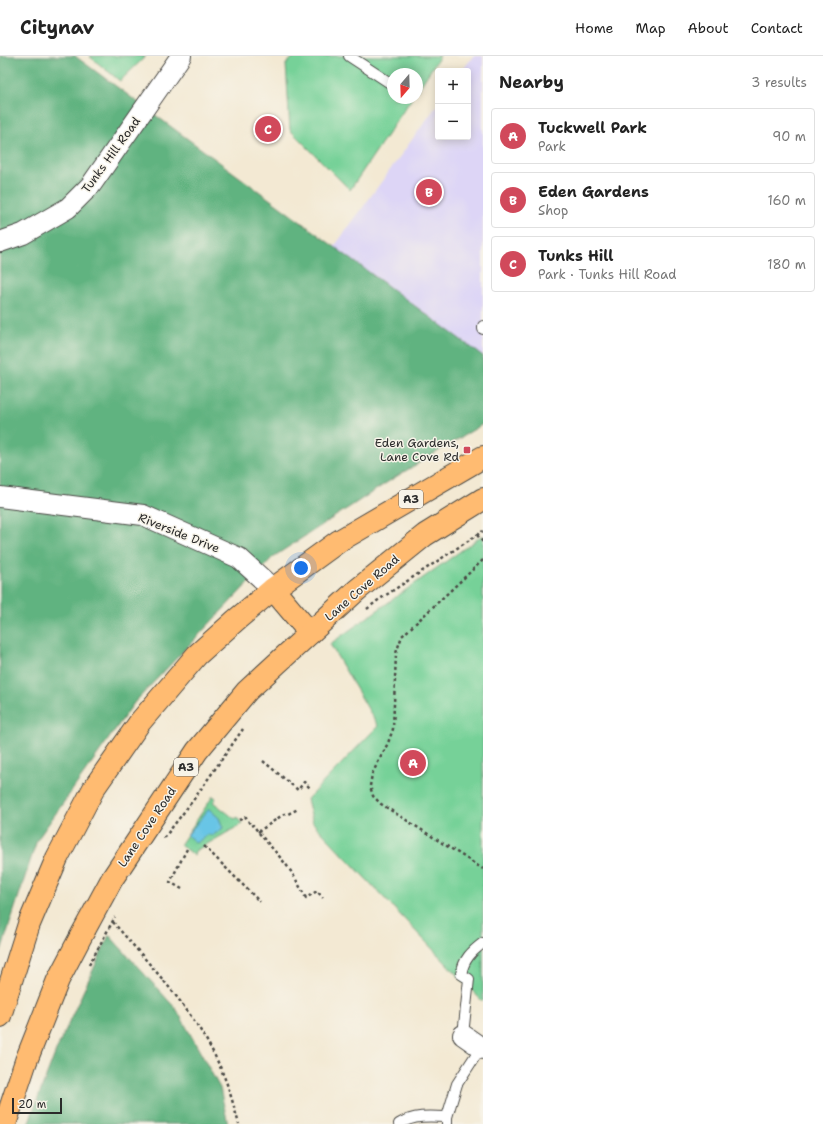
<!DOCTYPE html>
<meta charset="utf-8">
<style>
body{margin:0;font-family:"Shantell Sans",sans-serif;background:#f2f2f2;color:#222}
.controls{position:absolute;right:12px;top:12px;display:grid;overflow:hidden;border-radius:4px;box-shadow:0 2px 10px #0003}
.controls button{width:36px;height:36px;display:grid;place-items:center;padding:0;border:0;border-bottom:1px solid #e0e0e0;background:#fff;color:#222;font:20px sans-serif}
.compass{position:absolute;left:387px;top:12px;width:36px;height:36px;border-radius:50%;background:#fff;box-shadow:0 2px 10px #0003;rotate:199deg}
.scale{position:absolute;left:12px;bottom:10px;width:50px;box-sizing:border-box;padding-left:4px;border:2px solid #2b2b2b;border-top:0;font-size:11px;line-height:14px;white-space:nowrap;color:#2b2b2b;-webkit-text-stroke:3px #f7f3e8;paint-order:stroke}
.you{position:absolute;left:301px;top:512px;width:14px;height:14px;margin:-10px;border:3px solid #fff;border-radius:50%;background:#1a73e8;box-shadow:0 0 0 6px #1a73e833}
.badge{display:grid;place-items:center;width:26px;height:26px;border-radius:50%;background:#d1495b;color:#fff;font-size:13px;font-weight:700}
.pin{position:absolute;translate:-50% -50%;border:2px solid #fff;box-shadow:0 1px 4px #0006}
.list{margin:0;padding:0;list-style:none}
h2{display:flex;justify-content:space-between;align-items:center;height:52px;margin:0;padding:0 16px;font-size:17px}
h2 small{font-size:13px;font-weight:400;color:#767676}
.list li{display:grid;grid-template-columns:26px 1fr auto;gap:12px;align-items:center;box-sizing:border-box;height:56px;margin:0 8px 8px;padding:0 8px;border:1px solid #e0e0e0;border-radius:4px}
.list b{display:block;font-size:15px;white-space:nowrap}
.list p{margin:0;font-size:13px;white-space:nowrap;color:#767676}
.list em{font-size:13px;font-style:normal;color:#767676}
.map{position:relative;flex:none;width:483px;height:1068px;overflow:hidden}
header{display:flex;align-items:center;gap:24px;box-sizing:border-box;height:56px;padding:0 20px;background:#fff;border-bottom:1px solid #e0e0e0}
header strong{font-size:19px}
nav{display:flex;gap:22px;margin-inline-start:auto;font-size:14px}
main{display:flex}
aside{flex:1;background:#fff}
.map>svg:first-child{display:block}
.built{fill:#ddd5f6}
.green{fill:#76d198;stroke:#507e62}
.forest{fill:#60b380;stroke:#466f56}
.water{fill:#68c5e6;stroke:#4a7888}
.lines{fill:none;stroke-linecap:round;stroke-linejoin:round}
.service-casing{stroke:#494844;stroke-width:12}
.minor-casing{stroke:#494844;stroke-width:22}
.trunk-casing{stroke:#494844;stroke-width:24}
.path{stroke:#494844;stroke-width:2.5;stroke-dasharray:3 3;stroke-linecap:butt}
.service{stroke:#fff;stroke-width:10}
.minor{stroke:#fff;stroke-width:20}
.trunk{stroke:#ffbb71;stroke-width:22}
.poi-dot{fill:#d1495b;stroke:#f7f3e8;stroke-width:1.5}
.labels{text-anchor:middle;stroke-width:3;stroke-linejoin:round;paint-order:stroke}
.shield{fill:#f7f3e8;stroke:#686764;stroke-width:1}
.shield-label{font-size:11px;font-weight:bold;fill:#2b2b2b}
.street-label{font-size:12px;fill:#2b2b2b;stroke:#f7f3e8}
.poi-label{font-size:12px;fill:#2b2b2b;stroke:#f7f3e8;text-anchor:end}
</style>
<header>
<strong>Citynav</strong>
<nav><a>Home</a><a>Map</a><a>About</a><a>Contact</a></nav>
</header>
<main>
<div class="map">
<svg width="483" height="1068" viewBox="0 0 483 1068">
<rect width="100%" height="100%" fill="#f7f3e8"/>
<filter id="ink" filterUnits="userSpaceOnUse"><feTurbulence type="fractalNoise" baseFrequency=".025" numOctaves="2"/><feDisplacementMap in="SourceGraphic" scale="8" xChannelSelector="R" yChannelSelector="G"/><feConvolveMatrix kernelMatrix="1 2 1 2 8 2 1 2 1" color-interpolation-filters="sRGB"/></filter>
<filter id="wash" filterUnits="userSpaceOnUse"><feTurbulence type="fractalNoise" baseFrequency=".012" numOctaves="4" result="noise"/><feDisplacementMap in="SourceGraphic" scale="16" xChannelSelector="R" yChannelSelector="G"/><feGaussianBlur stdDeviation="0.9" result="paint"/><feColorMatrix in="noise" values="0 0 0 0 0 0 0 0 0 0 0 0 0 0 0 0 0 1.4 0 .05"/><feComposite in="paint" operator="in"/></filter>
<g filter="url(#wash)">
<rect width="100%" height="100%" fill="#f3e9d3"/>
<!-- built -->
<polygon class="built" points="473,0 483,0 483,308 334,191 438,48 438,81 468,81 468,15 462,15"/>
<!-- green -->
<g class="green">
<polygon points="89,0 146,0 120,25"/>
<polygon points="295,0 440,0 417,35 417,18 393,18 393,42 412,42 350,134 290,74 286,8"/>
<polygon points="483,479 483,945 482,945 313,767 307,743 378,670 330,588"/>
<polygon points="213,740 216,742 213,746 235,763 237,761 242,768 195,795 194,799 180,789"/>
</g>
<!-- forest -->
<g class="forest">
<polygon points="0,0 75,0 483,300 483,368 394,422 273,501 134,647 37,784 0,898"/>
<polygon points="109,879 177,954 220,1032 228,1068 28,1068 56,995"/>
</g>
<!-- water -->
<polygon class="water" points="209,753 219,762 223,772 212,780 209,778 196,787 187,779"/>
</g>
<g filter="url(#ink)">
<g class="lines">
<!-- service casing -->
<g class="service-casing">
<g id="service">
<polyline points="349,0 393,29"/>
<polyline points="483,270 483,273"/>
<path d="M463 979 469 923 461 918C464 903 471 896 483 887"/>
<path d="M399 1068C414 1059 429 1060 447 1061"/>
<polyline points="447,1068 447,1061 457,1028 481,991"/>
</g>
</g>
<!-- minor casing -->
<g class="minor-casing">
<g id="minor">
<polyline points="0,186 23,178 68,152 91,129 181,0"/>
<polyline points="0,441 143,459 239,502 273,533"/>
<polyline points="463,979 483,993"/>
</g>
</g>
<!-- trunk casing -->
<g class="trunk-casing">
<g id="trunk">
<polyline points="273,533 310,577"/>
<polyline points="0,960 29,868 57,802 94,732 140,666 197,599 236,564 273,533 339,485 483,401"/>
<polyline points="5,1068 26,1005 58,924 80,882 112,823 197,695 247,635 357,534 425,479 483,443"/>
</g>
</g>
<!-- path -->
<g class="path">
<polyline points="477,479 483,486"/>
<polyline points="483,504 402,580 396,597 393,673 388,687 372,718 370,730 373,740 381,748 483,813"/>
<polyline points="367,553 377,545 483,475"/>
<polyline points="263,705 298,734 304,726 311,733"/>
<path d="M239 764 246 761 251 770 253 769C265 786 281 800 292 817 297 825 301 833 306 842L317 835 323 842"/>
<polyline points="258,776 284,758 288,758 298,753"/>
<polyline points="164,782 194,743 243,673"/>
<polyline points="204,790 260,846"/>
<polyline points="182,833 170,826 187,793"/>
<path d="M113 866C153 913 200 960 223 1018 230 1034 234 1052 239 1068"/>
<polyline points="89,909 115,861"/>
</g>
<!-- service -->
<use href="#service" class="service"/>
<!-- minor -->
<use href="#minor" class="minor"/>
<!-- trunk -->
<use href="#trunk" class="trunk"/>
</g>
</g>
<!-- markers -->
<rect class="poi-dot" x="463" y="390" width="8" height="8" rx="2"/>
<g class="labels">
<!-- shield labels -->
<g class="shield">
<rect x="399" y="434" width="24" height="18" rx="3"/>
<rect x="174" y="702" width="24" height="18" rx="3"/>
</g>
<g class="shield-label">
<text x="411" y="447">A3</text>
<text x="186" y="715">A3</text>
</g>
<!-- street labels -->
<g class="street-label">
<text transform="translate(111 99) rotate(-54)" y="4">Tunks Hill Road</text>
<text transform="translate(179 477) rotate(22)" y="4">Riverside Drive</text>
<text transform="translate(362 532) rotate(-41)" y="4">Lane Cove Road</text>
<text transform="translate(147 771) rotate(-56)" y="4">Lane Cove Road</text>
</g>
<!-- poi labels -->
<g class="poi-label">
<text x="459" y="391">Eden Gardens,<tspan x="459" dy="14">Lane Cove Rd</tspan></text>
</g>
</g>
</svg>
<div class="controls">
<button>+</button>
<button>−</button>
</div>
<svg class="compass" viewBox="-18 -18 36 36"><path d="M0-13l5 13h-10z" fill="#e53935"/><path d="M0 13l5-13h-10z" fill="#767676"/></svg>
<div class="scale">20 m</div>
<div class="you"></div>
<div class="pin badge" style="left:413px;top:707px">A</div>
<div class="pin badge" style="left:429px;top:136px">B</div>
<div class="pin badge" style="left:268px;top:73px">C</div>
</div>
<aside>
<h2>Nearby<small>3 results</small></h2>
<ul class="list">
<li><span class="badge">A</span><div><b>Tuckwell Park</b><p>Park</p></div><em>90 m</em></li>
<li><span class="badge">B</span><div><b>Eden Gardens</b><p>Shop</p></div><em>160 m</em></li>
<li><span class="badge">C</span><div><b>Tunks Hill</b><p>Park · Tunks Hill Road</p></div><em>180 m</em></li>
</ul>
</aside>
</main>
